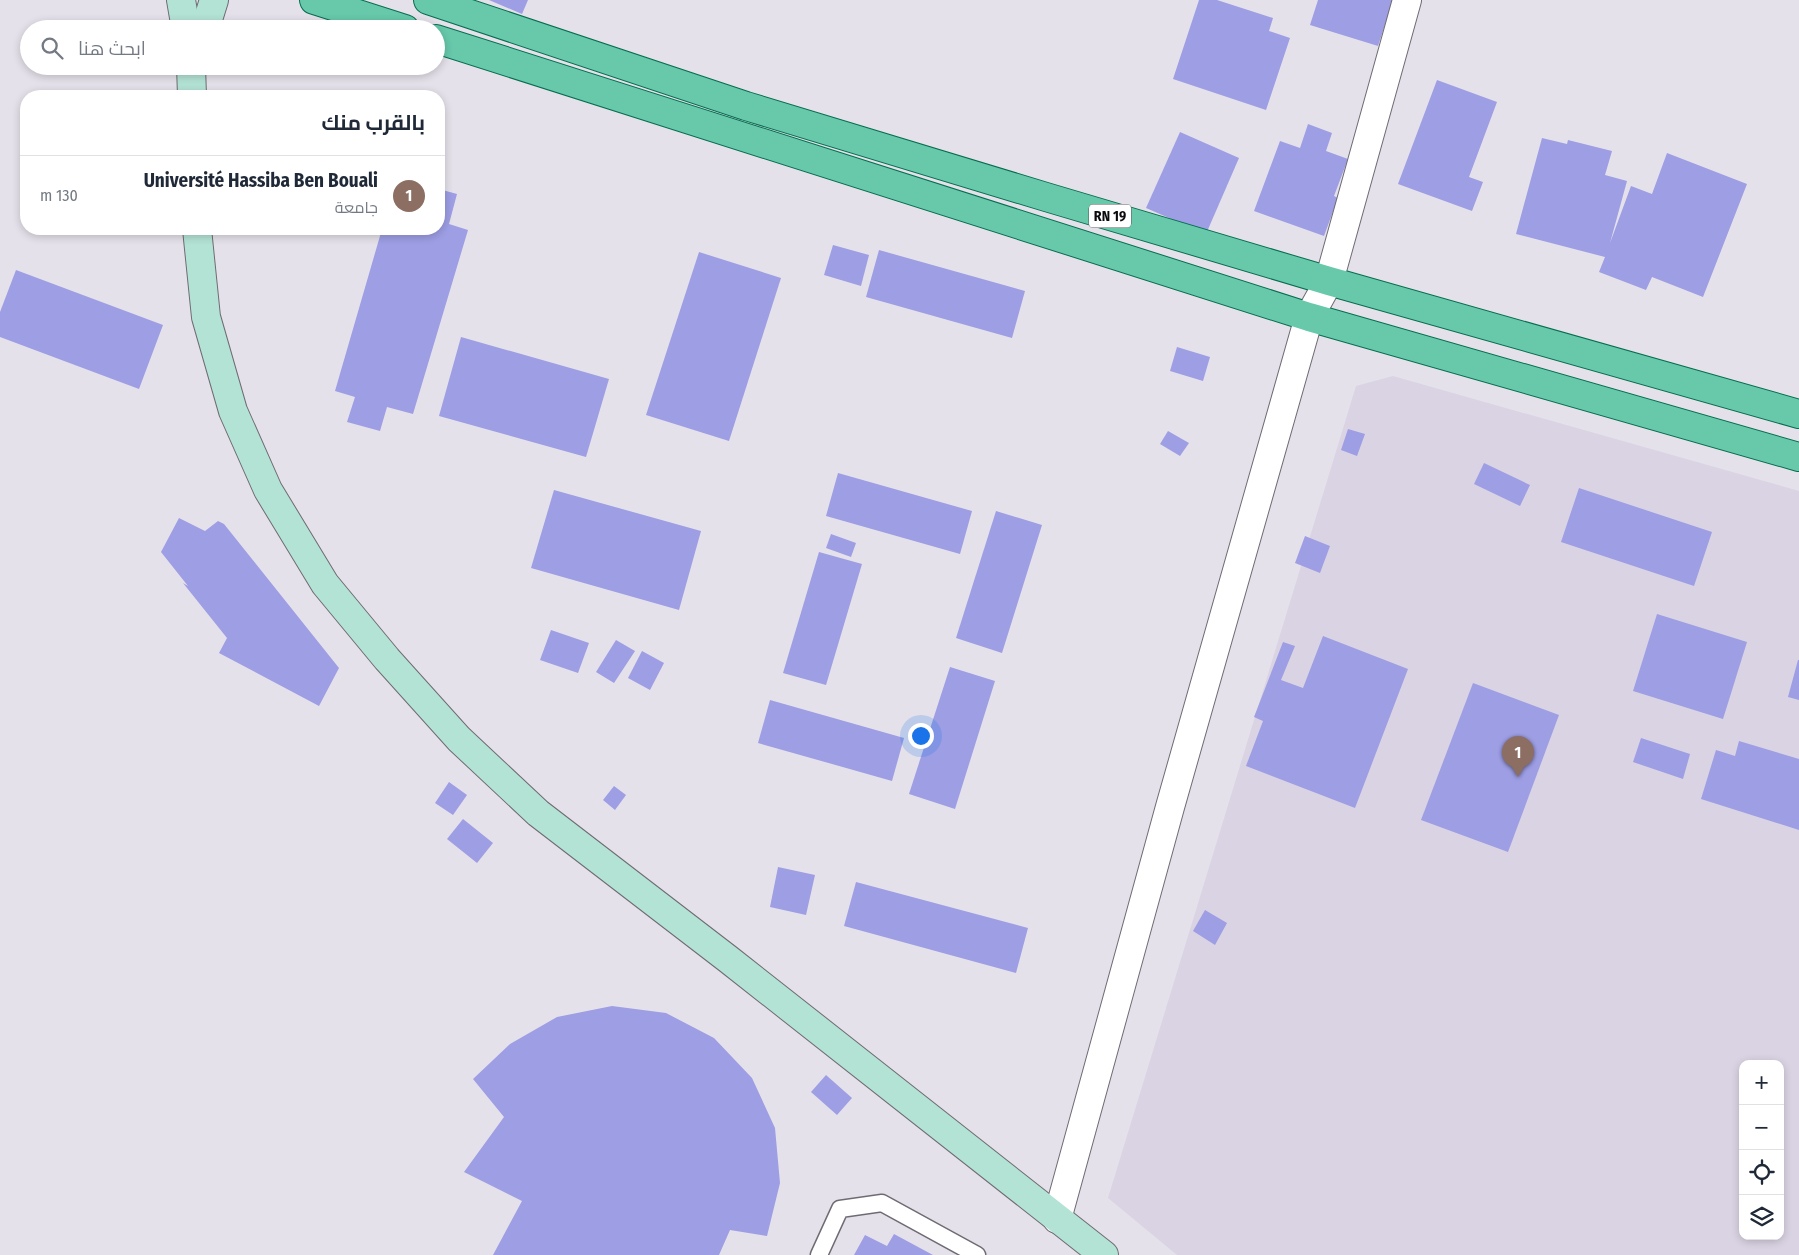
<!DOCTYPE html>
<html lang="ar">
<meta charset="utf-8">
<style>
body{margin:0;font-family:"Fira Sans Condensed",Cairo,sans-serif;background:#f6f6f7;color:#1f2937;direction:rtl}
.controls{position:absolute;right:15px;bottom:15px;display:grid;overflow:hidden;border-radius:10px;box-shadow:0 2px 8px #0003}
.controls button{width:45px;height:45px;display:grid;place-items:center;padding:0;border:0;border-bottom:1px solid #e0e1e3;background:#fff;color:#1f2937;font:25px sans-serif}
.you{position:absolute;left:920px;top:735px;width:18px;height:18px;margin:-12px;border:4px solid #fff;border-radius:50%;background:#1a73e8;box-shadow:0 0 0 8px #1a73e833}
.badge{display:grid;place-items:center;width:32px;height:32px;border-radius:50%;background:#ea580c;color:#fff;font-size:16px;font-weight:700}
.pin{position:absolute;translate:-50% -41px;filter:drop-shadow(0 1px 2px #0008)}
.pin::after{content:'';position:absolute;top:26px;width:18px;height:15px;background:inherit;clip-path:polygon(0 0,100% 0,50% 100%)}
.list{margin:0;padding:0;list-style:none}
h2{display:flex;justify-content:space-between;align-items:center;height:65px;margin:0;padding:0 20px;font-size:21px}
h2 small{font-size:16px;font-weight:400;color:#747a83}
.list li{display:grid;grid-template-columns:32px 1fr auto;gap:15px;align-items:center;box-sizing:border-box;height:80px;padding:0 20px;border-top:1px solid #e0e1e3}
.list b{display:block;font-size:19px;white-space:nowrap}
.list p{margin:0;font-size:16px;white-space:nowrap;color:#747a83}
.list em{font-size:16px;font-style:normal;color:#747a83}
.icon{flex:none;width:28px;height:28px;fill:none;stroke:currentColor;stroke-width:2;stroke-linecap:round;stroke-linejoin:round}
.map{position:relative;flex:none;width:1799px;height:1255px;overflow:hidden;direction:ltr}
.search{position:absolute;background:#fff;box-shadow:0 2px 8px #0003;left:20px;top:20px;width:425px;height:55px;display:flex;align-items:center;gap:12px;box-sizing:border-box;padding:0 18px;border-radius:28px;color:#747a83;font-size:19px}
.panel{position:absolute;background:#fff;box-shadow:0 2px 8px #0003;left:20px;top:90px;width:425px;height:145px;border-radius:20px;direction:rtl}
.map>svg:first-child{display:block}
.built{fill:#dad3e3;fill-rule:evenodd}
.building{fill:#9d9ee4}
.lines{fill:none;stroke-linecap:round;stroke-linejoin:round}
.service-casing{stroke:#6f6b73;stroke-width:19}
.minor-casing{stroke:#6f6b73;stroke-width:30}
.secondary-casing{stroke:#6f6b73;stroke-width:30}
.primary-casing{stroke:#066d4f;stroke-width:30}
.service{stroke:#fff;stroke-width:16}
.minor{stroke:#fff;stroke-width:28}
.secondary{stroke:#b3e3d5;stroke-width:28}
.primary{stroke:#67c8aa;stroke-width:28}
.labels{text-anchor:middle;stroke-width:5;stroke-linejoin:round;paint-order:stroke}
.shield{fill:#fff;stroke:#555456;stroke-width:1}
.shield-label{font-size:14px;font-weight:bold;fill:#0c0a0d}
</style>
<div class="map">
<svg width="1799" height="1255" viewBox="0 0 1799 1255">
<rect width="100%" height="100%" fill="#e5e1ea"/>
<!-- built -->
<path class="built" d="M1393 376 1799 491V1255H1177L1108 1198 1356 386ZM1743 1064H1780V1236H1743Z"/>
<!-- building -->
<g class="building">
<polygon points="489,0 528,0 522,14"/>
<polygon points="1199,0 1217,0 1273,18 1269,31 1290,38 1266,110 1173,79"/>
<polygon points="1318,0 1393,0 1378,46 1310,25"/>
<polygon points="1437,80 1497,102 1469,177 1483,182 1472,211 1398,184"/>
<polygon points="1308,124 1332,133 1326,151 1348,159 1334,196 1338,198 1324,236 1254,211 1280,141 1300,148"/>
<polygon points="1180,132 1239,158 1206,234 1146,208"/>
<polygon points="1542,138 1567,144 1568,140 1612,151 1605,175 1627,181 1610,243 1631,186 1652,194 1667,153 1747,184 1703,297 1652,277 1646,290 1599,272 1605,257 1516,234"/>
<polygon points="439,189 457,194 449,224 468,230 413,414 387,407 380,431 347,422 355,397 335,391 382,229 439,229"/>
<polygon points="833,245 869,255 861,286 824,275"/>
<polygon points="879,250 1025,291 1012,338 866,297"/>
<polygon points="699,252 781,278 729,441 646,415"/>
<polygon points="16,270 163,325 139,389 0,337 0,312"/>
<polygon points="461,337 609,379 586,457 439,416"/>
<polygon points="1177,347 1210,357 1203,381 1170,371"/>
<polygon points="1348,429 1365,434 1357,456 1341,450"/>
<polygon points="1168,431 1189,443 1180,456 1160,444"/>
<polygon points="1484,463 1530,485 1520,506 1474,484"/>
<polygon points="838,473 972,511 960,554 826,516"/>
<polygon points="1579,488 1712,532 1694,586 1561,542"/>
<polygon points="554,490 701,531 679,610 531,568"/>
<polygon points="996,511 1042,525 1002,653 956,638"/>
<polygon points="179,518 205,531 218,521 224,524 339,668 319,706 219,653 227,638 183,583 188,586 161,552"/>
<polygon points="831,534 856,543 851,557 826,548"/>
<polygon points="1305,536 1330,546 1320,573 1295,563"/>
<polygon points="819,552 862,564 826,685 783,673"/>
<polygon points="1657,614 1747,642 1723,719 1633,691"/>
<polygon points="551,630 589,643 578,673 540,660"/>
<polygon points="1323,636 1408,669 1355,808 1246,766 1263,721 1254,717 1283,642 1295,646 1281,680 1303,688"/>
<polygon points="616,640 635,651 614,683 596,672"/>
<polygon points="642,651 664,663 650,690 628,678"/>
<polygon points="1798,660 1799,660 1799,700 1788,697"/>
<polygon points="950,667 995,681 955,809 909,794"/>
<polygon points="1473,683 1559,715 1508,852 1421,820"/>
<polygon points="770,700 904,738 892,781 758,743"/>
<polygon points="1641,738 1690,754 1683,779 1633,762"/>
<polygon points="1739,741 1799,759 1799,830 1701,799 1716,750 1735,756"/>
<polygon points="449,782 467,795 453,815 435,803"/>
<polygon points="614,786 626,795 615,810 603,800"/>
<polygon points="463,819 493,843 477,863 447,839"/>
<polygon points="778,867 815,875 806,915 770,907"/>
<polygon points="856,882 1028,928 1016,973 844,926"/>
<polygon points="1205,910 1227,923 1215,945 1193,931"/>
<polygon points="612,1006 666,1013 714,1038 752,1078 775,1128 780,1183 767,1236 730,1230 719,1255 493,1255 522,1201 464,1172 504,1117 473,1079 510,1044 557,1017"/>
<polygon points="826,1075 852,1098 837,1115 811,1092"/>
<polygon points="894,1234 933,1255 854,1255 865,1235 887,1246"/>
</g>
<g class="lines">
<!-- service casing -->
<g class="service-casing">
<polyline id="service" points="819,1255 840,1209 882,1203 977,1255"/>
</g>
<!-- minor casing -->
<g class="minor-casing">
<polyline id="minor" points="1057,1219 1170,807 1309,317 1329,281 1407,0"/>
</g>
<!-- secondary casing -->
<g class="secondary-casing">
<g id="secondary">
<polyline points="181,0 186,29"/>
<polyline points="205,29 214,0"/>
<polyline points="191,66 192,96"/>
<polyline points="197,229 206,317 233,411 268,490 325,584 387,659 459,739 538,813 728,959 1104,1255"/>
</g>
</g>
<!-- primary casing -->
<g class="primary-casing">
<g id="primary">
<polyline points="314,0 405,29"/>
<polyline points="428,0 746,106 1046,197 1329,281 1799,414"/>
<polyline points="436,39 1309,317 1799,457"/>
</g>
</g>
<!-- service -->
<use href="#service" class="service"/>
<!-- minor -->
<use href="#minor" class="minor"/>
<!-- secondary -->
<use href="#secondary" class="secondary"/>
<!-- primary -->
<use href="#primary" class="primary"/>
</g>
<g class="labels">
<!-- shield labels -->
<rect class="shield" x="1089" y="204.5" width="42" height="23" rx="4"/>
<g class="shield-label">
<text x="1110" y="221">RN 19</text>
</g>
</g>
</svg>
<div class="controls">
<button>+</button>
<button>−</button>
<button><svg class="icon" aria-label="locate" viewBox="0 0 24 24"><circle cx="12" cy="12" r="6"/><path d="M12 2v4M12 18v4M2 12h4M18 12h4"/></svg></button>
<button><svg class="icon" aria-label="layers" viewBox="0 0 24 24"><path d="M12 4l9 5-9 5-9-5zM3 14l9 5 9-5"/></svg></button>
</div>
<div class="you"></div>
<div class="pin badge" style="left:1518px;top:777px;background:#8d6e63">1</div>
<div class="search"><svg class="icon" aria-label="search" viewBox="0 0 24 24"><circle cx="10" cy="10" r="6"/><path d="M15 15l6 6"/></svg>ابحث هنا</div>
<section class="panel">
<h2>بالقرب منك<small></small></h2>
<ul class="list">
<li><span class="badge" style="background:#8d6e63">1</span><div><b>Université Hassiba Ben Bouali</b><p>جامعة</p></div><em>130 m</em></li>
</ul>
</section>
</div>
